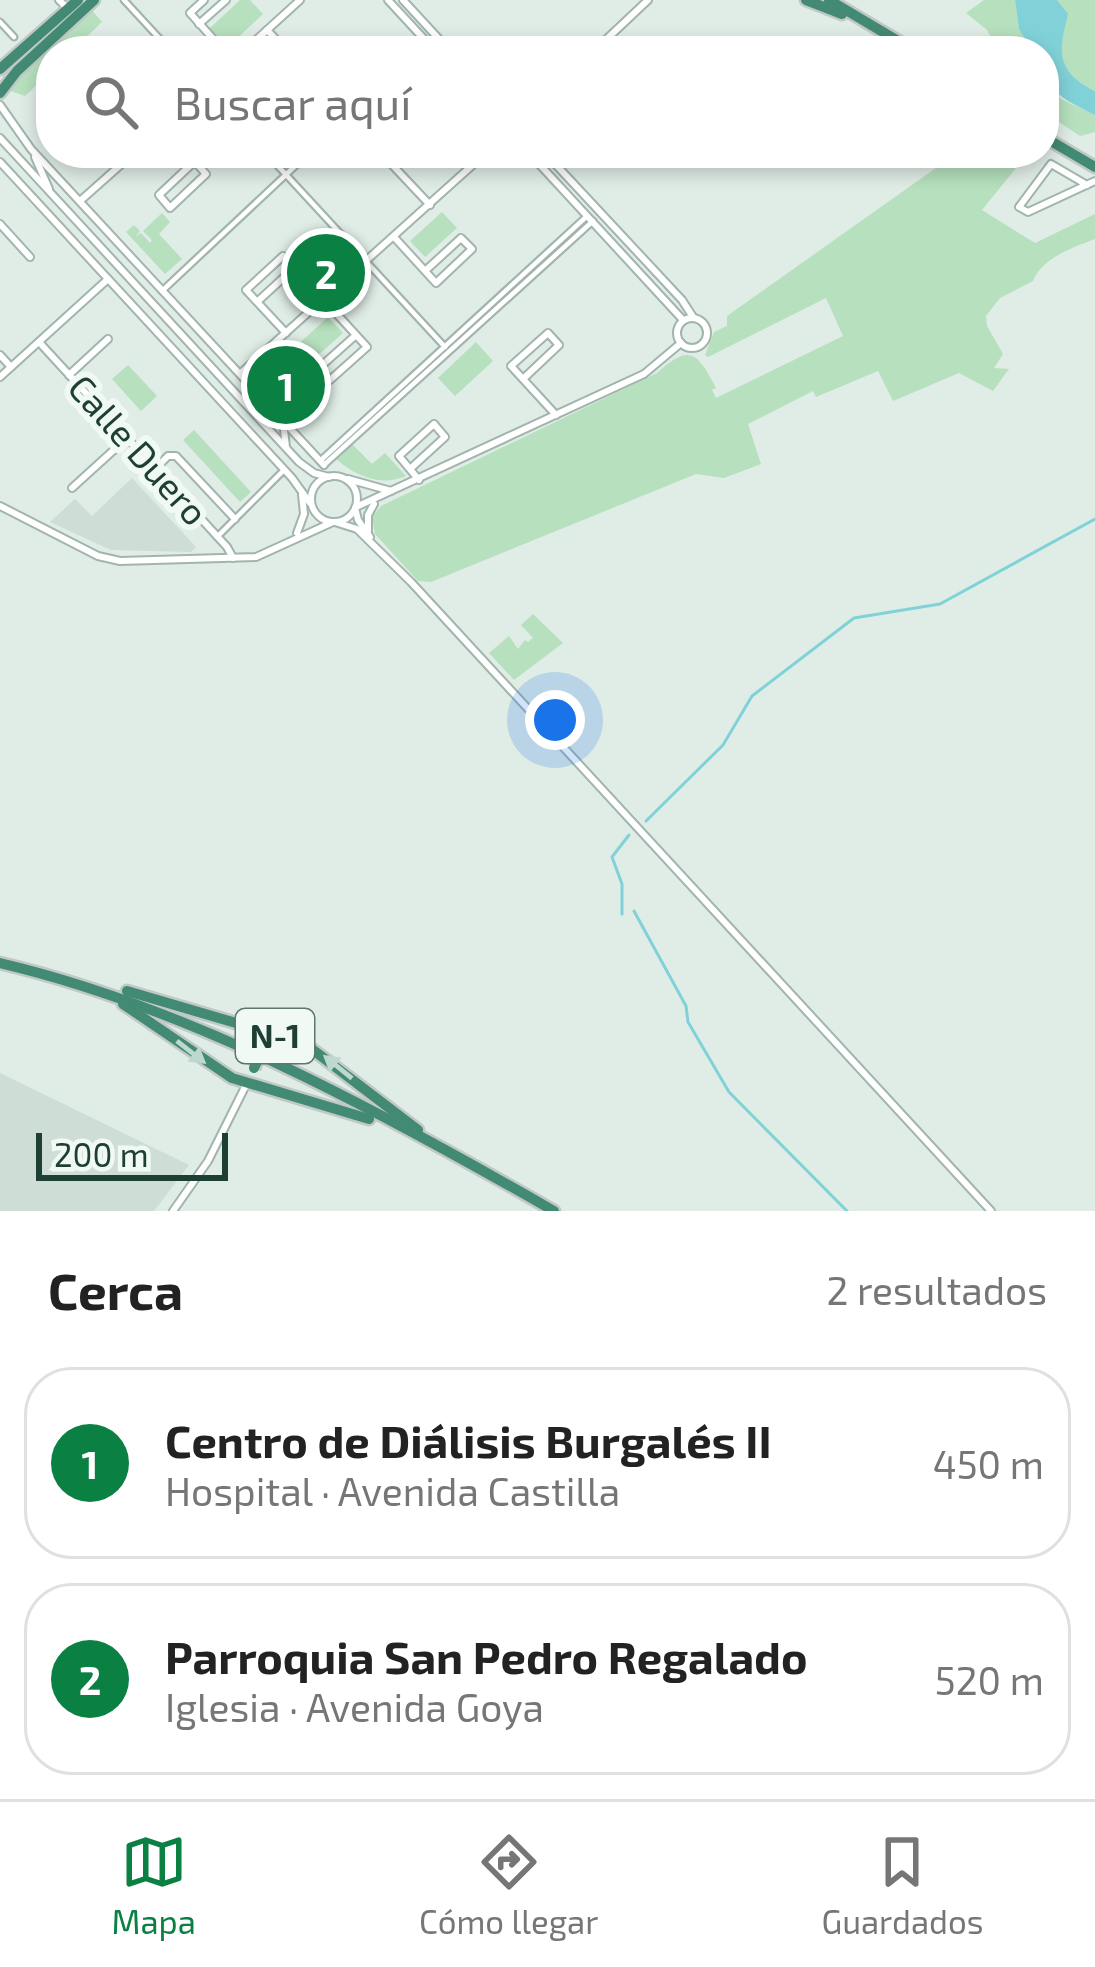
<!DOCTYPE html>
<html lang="es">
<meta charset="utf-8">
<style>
body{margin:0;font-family:"Exo 2",sans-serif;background:#f6f6f6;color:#222}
.scale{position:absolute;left:36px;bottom:30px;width:192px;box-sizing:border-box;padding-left:12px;border:6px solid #1e3f33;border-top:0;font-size:33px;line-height:42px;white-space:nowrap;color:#1e3f33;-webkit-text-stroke:9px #f1f9f4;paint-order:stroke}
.you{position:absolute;left:555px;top:720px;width:42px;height:42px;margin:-30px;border:9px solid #fff;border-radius:50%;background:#1a73e8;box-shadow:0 0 0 18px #1a73e833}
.badge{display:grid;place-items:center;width:78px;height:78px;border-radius:50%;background:#0b8043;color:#fff;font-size:39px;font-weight:700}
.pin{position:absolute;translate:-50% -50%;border:6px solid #fff;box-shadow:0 3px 12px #0006}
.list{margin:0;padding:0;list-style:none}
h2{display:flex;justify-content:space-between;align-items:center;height:156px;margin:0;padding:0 48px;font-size:51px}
h2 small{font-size:39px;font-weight:400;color:#767676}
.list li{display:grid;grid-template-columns:78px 1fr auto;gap:36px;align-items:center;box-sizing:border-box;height:192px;margin:0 24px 24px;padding:0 24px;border:3px solid #e0e0e0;border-radius:48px}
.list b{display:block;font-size:45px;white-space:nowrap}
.list p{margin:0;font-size:39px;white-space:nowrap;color:#767676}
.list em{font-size:39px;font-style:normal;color:#767676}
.icon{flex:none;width:66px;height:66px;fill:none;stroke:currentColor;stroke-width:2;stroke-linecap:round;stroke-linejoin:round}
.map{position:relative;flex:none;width:1095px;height:1211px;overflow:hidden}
.search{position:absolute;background:#fff;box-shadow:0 6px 18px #0003;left:36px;right:36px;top:36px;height:132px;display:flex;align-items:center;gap:30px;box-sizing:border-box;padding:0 42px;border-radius:48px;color:#767676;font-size:45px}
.sheet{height:588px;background:#fff}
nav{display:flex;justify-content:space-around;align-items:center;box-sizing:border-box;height:168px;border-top:3px solid #e0e0e0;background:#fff;font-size:33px;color:#767676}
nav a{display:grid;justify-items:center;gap:6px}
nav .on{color:#0b8043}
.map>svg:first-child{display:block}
.built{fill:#ceddd5}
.green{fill:#b6e0be}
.water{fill:#81d2d8}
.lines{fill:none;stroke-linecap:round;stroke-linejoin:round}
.stream{stroke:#81d2d8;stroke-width:3}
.pedestrian-casing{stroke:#a2b5ad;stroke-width:9}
.minor-casing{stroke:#a2b5ad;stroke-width:10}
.tertiary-casing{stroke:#a2b5ad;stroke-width:10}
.trunk-casing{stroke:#c0c9c6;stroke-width:15}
.pedestrian{stroke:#fff;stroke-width:4.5}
.minor{stroke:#fff;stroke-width:6}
.tertiary{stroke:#fff;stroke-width:6}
.trunk{stroke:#438a74;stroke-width:10}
.trunk-bridge-casing{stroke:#c0c9c6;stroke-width:15;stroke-linecap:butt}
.trunk-bridge{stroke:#438a74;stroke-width:10}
.oneway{fill:#bdd8ce}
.labels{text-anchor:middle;stroke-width:12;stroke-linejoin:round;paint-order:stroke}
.shield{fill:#f1f9f4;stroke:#5d776d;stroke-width:3}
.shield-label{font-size:33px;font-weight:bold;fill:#1e3f33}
.street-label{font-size:36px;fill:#1e3f33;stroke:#f1f9f4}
</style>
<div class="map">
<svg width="1095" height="1211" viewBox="0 0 1095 1211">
<rect width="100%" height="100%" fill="#e0ede6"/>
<!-- built -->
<g class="built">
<polygon points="132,478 196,547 191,552 111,550 50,522 75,499 92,516"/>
<polygon points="0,1073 189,1165 154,1211 0,1211"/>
</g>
<!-- green -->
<g class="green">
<polygon points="240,0 250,0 263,14 227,48 209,29"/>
<polygon points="984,0 1015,0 1019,29 1032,51 998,51 987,30 966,13"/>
<path d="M1057 0H1095V91C1056 71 1058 53 1067 14Z"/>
<polygon points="91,9 102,22 72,51 51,51 51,71 25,96 11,91 19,76"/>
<polygon points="1044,76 1061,99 1095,115 1095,132 1080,136 1044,112"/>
<path d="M957 153H1028L982 210 1035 243 1095 214V239C1072 248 1043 257 1033 281L1000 298 986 316 987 326 1003 354 994 368 1009 369 993 391 959 373 893 401 878 371 816 397 813 391 748 424 761 464 724 478 696 474 431 582 418 581 375 534 372 517 381 506 657 373C689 344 697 351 716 388L712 390 716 398 843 336 826 298 708 357 705 355 714 332 727 326V316Z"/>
<polygon points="442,212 457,228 425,257 410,241"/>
<polygon points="162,213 170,222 159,234 182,259 165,274 126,232 134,225 140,231 136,236 141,233 150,243 152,240 143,231"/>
<polygon points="328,317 343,333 307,365 293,349"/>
<polygon points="476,342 493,361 455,396 438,378"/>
<polygon points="128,365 157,396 141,411 112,379"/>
<polygon points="194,430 251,492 240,502 183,440"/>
<path d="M352 444 372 464 385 453 406 476C380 487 356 476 336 459Z"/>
<polygon points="533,614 563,643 514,680 489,653 509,636 518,649 525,640 528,642 533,638 521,625"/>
</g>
<!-- water -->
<path class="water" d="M1015 0H1057L1068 14C1058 53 1056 71 1095 91V115C1061 98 1044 92 1044 51H1032L1019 29Z"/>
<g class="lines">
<!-- stream -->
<g class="stream">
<polyline points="646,821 723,745 752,696 854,618 940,604 1095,519"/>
<polyline points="634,911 686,1006 688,1022 729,1092 847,1211"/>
<polyline points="622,914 622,884 612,857 629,835"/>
</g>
<!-- pedestrian casing -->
<g class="pedestrian-casing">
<g id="pedestrian">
<polyline points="124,0 171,51"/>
<polyline points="0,22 14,37"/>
<polyline points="266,153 445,347"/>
<polyline points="162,291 309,153"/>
<polyline points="320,461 586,217"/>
<polyline points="324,465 593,221"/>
<polyline points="217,537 284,470"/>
</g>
</g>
<!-- minor casing -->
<g class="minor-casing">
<g id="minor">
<polyline points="59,0 68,9"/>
<polyline points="204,0 190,13 224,51"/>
<polyline points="388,0 435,51"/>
<polyline points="403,0 450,51"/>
<polyline points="199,24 226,0"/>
<polyline points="267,30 287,51"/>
<polyline points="244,51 300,0"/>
<polyline points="594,51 648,0"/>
<polyline points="0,105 31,149 324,465"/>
<polyline points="187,153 206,174 170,208 159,195 195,161"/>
<polyline points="381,153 430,205"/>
<polyline points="529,153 683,320"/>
<polyline points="545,153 682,300 693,317"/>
<polyline points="35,157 49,189"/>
<polyline points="0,162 292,478 310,503"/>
<polyline points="1087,185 1051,164 1019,207 1028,212 1095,181"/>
<polyline points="80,201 134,153"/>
<polyline points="0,224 30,257"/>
<polyline points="394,237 436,283 472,249 461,238 425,271"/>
<polyline points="324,300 367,347 330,380 319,368 356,335"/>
<polyline points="257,302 294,268 283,256 246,290 286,333"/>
<circle cx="692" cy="333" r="15"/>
<polyline points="39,342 227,547 233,558"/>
<polyline points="0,355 11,367"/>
<polyline points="242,372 486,153"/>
<polyline points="69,375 108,339"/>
<polyline points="0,377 108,279"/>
<polyline points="523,379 559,345 548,333 511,366 556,415"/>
<polyline points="283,421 286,447"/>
<polyline points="155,469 168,456 176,456 235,519"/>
<polyline points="410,469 445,437 434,424 399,456 419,480"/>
<polyline points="348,479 391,491"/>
<polyline points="72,488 127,438"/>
<polyline points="0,506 98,556 120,561 256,557 333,522"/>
<polyline points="356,507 644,374 681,343"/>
<polyline points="368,531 368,515 374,504"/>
<polyline points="297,533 304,514 302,495"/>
<polyline points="173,1211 208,1161 247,1083"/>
</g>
</g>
<!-- tertiary casing -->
<g class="tertiary-casing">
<g id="tertiary">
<polyline points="0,138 299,462 314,473 329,477"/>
<circle cx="334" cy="499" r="23"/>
<polyline points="355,508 358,520 370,537"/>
<polyline points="335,522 357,529 411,582 991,1211"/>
</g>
</g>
<!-- trunk casing -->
<g class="trunk-casing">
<g id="trunk">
<polyline points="806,0 842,14"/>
<polyline points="829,0 915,51"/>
<polyline points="0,69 78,0"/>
<polyline points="0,93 17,71 94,0"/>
<polyline points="1044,137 1095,167"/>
<path d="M0 963C192 1008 383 1113 554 1211"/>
<polyline points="127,991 304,1043 418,1130"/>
<polyline points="123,1004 232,1078 369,1119"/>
</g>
</g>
<!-- pedestrian -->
<use href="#pedestrian" class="pedestrian"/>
<!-- minor -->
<use href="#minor" class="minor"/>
<!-- tertiary -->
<use href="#tertiary" class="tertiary"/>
<!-- trunk -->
<use href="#trunk" class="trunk"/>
<!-- trunk-bridge casing -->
<g class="trunk-bridge-casing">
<polyline id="trunk-bridge" points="254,1068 264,1047"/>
</g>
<!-- trunk-bridge -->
<use href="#trunk-bridge" class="trunk-bridge"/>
</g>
<!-- one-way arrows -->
<defs><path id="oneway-solid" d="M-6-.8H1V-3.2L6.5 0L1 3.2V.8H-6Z" transform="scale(3)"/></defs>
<g class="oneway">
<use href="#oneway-solid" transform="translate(191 1052) rotate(38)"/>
<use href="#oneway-solid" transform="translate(338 1067) rotate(-141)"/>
</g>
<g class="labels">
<!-- shield labels -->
<rect class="shield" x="236" y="1009" width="78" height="54" rx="9"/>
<g class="shield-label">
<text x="275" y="1048">N-1</text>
</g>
<!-- street labels -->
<g class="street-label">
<text transform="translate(138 450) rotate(48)" y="13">Calle Duero</text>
</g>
</g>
</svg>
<div class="scale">200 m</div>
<div class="you"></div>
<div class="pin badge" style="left:286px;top:385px">1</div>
<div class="pin badge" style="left:326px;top:273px">2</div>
<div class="search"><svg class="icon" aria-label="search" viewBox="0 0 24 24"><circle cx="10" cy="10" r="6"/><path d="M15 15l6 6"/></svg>Buscar aquí</div>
</div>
<section class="sheet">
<h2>Cerca<small>2 resultados</small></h2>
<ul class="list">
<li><span class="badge">1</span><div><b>Centro de Diálisis Burgalés II</b><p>Hospital · Avenida Castilla</p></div><em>450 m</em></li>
<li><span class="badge">2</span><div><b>Parroquia San Pedro Regalado</b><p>Iglesia · Avenida Goya</p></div><em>520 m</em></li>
</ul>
</section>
<nav>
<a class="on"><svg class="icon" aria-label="map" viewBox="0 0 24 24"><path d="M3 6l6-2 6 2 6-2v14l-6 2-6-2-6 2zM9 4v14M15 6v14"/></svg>Mapa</a>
<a><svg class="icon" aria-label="directions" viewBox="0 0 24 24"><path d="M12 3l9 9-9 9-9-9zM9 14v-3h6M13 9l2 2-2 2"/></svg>Cómo llegar</a>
<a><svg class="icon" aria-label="saved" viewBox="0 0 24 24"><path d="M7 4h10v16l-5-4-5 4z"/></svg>Guardados</a>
</nav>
